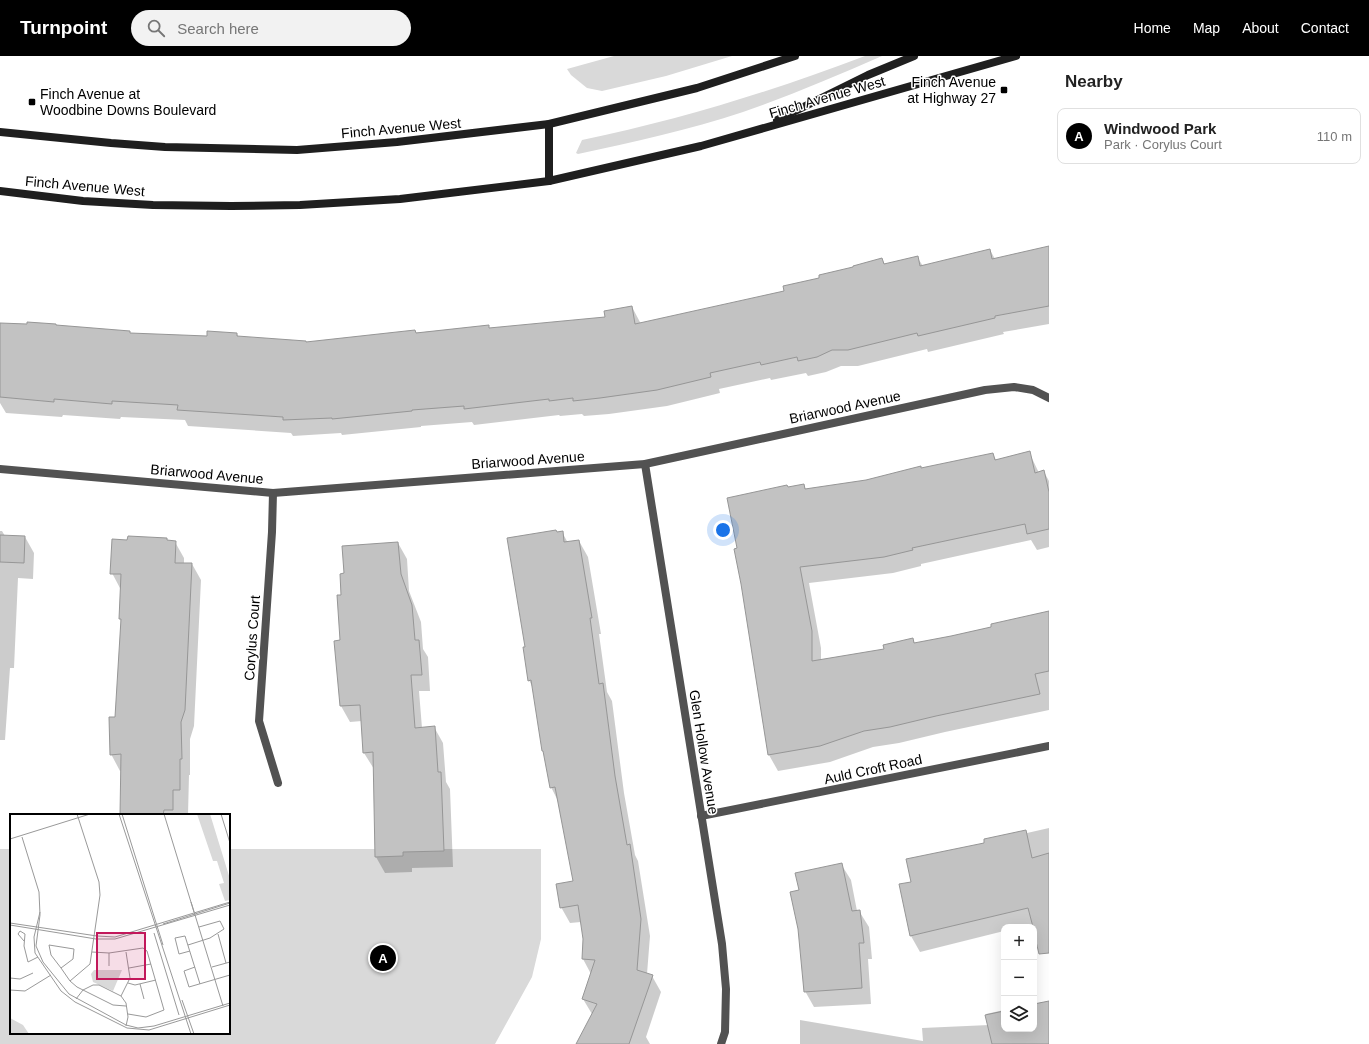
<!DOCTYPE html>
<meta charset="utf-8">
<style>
body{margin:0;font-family:Arial,sans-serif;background:#f2f2f2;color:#222}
.controls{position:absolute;right:12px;bottom:12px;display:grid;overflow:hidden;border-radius:8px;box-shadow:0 4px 16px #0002}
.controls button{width:36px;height:36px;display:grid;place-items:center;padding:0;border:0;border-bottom:1px solid #e0e0e0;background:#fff;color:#222;font:20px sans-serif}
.you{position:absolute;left:723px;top:474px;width:14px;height:14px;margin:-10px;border:3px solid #fff;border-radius:50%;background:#1a73e8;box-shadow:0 0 0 6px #1a73e833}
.badge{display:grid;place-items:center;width:26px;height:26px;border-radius:50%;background:#000;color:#fff;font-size:13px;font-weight:700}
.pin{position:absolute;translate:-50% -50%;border:2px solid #fff;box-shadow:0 1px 4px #0006}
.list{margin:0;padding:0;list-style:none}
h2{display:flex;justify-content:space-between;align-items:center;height:52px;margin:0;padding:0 16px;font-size:17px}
h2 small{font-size:13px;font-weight:400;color:#767676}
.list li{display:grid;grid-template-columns:26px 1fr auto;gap:12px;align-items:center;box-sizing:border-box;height:56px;margin:0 8px 8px;padding:0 8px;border:1px solid #e0e0e0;border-radius:8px}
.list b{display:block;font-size:15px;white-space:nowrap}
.list p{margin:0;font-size:13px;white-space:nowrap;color:#767676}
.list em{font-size:13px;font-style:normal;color:#767676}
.icon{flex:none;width:22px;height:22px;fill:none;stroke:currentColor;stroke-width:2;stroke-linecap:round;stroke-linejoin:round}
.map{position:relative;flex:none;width:1049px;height:988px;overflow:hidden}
header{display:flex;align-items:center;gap:24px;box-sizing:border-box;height:56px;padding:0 20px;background:#000;color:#fff}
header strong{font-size:19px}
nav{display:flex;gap:22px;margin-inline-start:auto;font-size:14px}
.search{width:280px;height:36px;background:#f2f2f2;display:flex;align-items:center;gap:10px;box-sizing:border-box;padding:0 14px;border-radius:22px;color:#767676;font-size:15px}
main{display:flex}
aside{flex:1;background:#fff}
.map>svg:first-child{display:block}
.green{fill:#d9d9d9}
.shadow{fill:#0003}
.building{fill:#c2c2c2;stroke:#969696}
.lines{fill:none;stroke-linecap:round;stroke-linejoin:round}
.street{stroke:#525252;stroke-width:8}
.secondary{stroke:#1f1f1f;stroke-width:8}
.poi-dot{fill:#000;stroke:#fff;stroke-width:1.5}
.labels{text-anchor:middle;stroke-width:3;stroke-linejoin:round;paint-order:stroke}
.poi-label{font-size:14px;fill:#000;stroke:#fff;text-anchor:end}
.street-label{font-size:14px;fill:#000;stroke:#fff}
.inset-road{fill:none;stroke:#999;stroke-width:1}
.view{fill:#c2185b;fill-opacity:0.15;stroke:#c2185b;stroke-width:2}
.inset-edge{fill:none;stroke:#000;stroke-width:2}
</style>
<header>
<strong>Turnpoint</strong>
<div class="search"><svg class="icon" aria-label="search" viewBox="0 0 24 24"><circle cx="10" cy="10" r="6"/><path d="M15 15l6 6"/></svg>Search here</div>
<nav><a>Home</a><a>Map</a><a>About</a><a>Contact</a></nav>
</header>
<main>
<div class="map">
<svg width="1049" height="988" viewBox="0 0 1049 988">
<rect width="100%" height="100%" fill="#fff"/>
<!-- green -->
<g class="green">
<polygon points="614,0 732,0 666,20 602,35 587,32 571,19 567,13"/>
<path d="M865 0H882C836 20 790 40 743 56 689 74 633 86 578 98L576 97 582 84C679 64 773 35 865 0Z"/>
<polygon points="0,793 11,793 11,977 229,977 229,793 541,793 541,883 532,921 495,988 0,988"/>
</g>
<!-- shadow -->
<g class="shadow">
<polygon points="990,194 995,203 1049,198 1049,268 1003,276 1004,278 928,296 927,293 858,310 841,310 826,316 808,320 806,317 771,324 770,322 719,333 720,337 667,350 609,358 584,360 582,358 560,360 559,359 474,369 472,366 421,370 421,371 342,379 341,377 293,380 291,377 188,370 185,364 121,361 120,363 63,359 62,361 6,357 0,347 0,268 56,270 131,278 208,281 237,278 239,282 306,287 488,270 489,273 606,262 632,251 641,268 785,236 821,223 882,203 885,209 917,201 923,210"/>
<polygon points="1029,396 1039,417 1044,416 1049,425 1049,491 1037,494 1031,484 921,508 921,510 893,517 809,527 821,592 821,605 885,594 913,583 915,588 993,571 992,569 1049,555 1049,654 945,676 899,687 873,691 830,706 778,715 769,699 739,493 788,432 804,429 806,434 866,425 993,398 996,404"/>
<polygon points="0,475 2,475 5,480 25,481 34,497 33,523 18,522 14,612 10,612 5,684 0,684"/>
<polygon points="562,476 568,487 579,485 588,501 601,578 599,578 607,636 612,645 624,737 635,799 638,805 650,880 647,918 652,920 661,936 646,981 650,988 577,988 592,958 583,943 591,918 583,903 584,883 581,866 570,867 561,851 574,826 558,745 551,731 533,632 529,624 526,592 557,477"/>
<polygon points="166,483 168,485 175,486 184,502 184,508 192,508 201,524 194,670 190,683 190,719 189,719 188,759 118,759 118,757 121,757 122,714 120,715 111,698 116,662 121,566 120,562 121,534 112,517 128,485"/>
<polygon points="398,487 407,503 409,535 421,566 423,593 428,601 430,635 419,635 422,672 434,671 443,687 446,726 450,733 453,811 412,812 412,816 385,817 376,801 374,713 364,697 362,665 350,666 341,650 342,540 345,518"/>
<polygon points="1049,772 1049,879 1034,868 1023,871 1004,871 1004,875 920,896 911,880 900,829 912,827 986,788 1026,775 1027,777"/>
<polygon points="841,808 851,824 857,855 859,855 869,871 872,903 868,903 871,948 814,951 805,935 800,834"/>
<polygon points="1049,945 1049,988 800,988 800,964 923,985 922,972 989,969 986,958 1004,954 1004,973 1034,973 1034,948"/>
</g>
<!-- building -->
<g class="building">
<polygon points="1049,190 1049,250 995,260 995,262 918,280 917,277 848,294 832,294 817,301 798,305 797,301 761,309 760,306 710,317 711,321 657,334 600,342 573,345 573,342 549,345 549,343 464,353 464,350 412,354 412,355 332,363 332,362 283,364 283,361 177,354 178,349 112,345 112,348 54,343 54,346 0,341 0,267 27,268 27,266 56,268 56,269 130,275 130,277 207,280 207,275 237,277 237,280 306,285 306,286 415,274 416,277 489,269 489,272 605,261 604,255 632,250 635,268 784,235 783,230 819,222 819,219 853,211 853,210 882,202 884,208 918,200 920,210 990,193 992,203"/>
<polygon points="1030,395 1035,417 1044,414 1049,436 1049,473 1027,478 1025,468 912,492 913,494 884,501 800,511 812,575 812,605 884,593 883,589 913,582 914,587 951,580 991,571 991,568 1049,555 1049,615 1035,618 1040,638 936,660 890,671 864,675 820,690 768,699 741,528 734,493 737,492 727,442 787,429 788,431 804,428 805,433 866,424 921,410 921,412 993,397 995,404"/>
<polygon points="556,474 557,476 563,475 564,486 579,484 592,562 590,562 599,628 603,627 615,720 627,789 630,788 641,863 637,914 653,919 629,988 576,988 597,948 582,943 595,904 582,903 583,883 578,849 560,852 556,828 573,825 555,731 550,732 543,695 542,695 531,624 528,625 523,591 525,591 507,482"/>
<polygon points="0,479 25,480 24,507 0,506"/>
<polygon points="128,480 167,482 167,484 176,485 175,507 192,507 185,654 181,666 182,703 180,703 180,734 173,734 173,754 164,754 163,759 120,759 121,698 110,699 109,661 115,661 121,563 119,563 121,518 110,518 112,483 127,484"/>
<polygon points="398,486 401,518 412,549 415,584 419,584 422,619 411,619 415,672 435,670 438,716 441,716 444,795 403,796 403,800 375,801 373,696 363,697 360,649 340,650 334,585 340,584 337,539 341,539 340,518 344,517 342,490"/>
<polygon points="1026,774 1032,802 1049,797 1049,897 1039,898 1034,877 1034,871 1033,871 1028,852 910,880 899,828 911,826 906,803 984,787 984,783"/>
<polygon points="842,807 852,855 860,854 864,887 859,887 862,932 804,936 798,873 790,836 799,834 795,817"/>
<polygon points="1049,945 1049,988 992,988 985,959 1004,955 1004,973 1034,973 1034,948"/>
</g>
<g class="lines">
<!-- street -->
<g class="street">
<polyline points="645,408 722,888 726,933 725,976 721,988"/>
<polyline points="0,413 273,437 645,408 985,334 1014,331 1033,334 1049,342"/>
<polyline points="273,437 272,476 259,665 278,727"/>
<polyline points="701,760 1049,690"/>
</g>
<!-- secondary -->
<g class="secondary">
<polyline points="777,64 868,19 914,0"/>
<polyline points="549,68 549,125"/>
<polyline points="0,76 111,87 165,91 297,94 397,86 549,68 697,32 795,0"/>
<polyline points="0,135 83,145 153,149 231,150 300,149 400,143 549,125 701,90 1016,0"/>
</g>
</g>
<!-- markers -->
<g class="poi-dot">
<rect x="1000" y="30" width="8" height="8" rx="2"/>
<rect x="28" y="42" width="8" height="8" rx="2"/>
</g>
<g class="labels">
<!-- poi labels -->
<g class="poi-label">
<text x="996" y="31">Finch Avenue<tspan x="996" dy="16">at Highway 27</tspan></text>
<text x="40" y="43" text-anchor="start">Finch Avenue at<tspan x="40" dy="16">Woodbine Downs Boulevard</tspan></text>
</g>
<!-- street labels -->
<g class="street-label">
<text transform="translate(827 41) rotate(-16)" y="5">Finch Avenue West</text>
<text transform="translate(401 72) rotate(-5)" y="5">Finch Avenue West</text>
<text transform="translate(85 130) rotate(5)" y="5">Finch Avenue West</text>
<text transform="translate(845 351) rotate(-12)" y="5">Briarwood Avenue</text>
<text transform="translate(528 404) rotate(-4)" y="5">Briarwood Avenue</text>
<text transform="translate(207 418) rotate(5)" y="5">Briarwood Avenue</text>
<text transform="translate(252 582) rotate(-86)" y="5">Corylus Court</text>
<text transform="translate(704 696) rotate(81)" y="5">Glen Hollow Avenue</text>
<text transform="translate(873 713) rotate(-12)" y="5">Auld Croft Road</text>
</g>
</g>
<!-- overview -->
<g transform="translate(10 758)">
<rect width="220" height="220" fill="#fff"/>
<path d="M187 0H200L220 65V86L215 87 209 70 214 69 207 47H203ZM84 156H112L103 177 83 168 81 160ZM0 204 13 211 19 220H0Z" fill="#d9d9d9"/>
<path class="inset-road" d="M109 0 181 220M112 0 153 131M154 0 184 98M211 0 220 29M12 23 29 78 30 101 26 132 33 148 59 180 116 211 128 214 144 212 220 189M0 25 80 0M181 88 213 192M30 98 24 123 25 139 51 177 65 188 117 214 139 216 220 191M0 109 87 122 105 123 220 88M153 110 220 89M0 111 86 125H105L220 91M144 119 169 201M208 120 216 149M14 127 8 120 10 117 15 120 14 132 18 148 28 143M178 131 200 124 214 115 210 107 189 113M180 137 169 140 165 124 175 122 190 170M82 138 99 139 133 134 137 137 154 196 136 203 118 200M99 139V152M185 153 174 157 179 173 220 161M202 153 220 148M51 154 63 145 64 135 39 131 41 141 51 154 60 167 67 173 103 191 116 192M119 154 141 150M0 164 10 165 23 159M60 167 80 150 90 81 89 68 67 0M118 169 125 171 146 166M130 170 134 185M0 176 15 177 41 161M111 182 120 164 116 138M66 185 73 176 83 171H89L111 182 116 189 118 203 116 212M172 186 184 220"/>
<path class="view" d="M87 119H135V165H87Z"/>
<rect width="220" height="220" class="inset-edge"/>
</g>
</svg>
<div class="controls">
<button>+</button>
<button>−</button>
<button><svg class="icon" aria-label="layers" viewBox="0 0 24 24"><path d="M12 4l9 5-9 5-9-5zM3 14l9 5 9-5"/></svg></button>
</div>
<div class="you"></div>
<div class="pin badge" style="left:383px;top:902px">A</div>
</div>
<aside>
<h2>Nearby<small></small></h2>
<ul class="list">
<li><span class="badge">A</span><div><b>Windwood Park</b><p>Park · Corylus Court</p></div><em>110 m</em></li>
</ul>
</aside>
</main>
